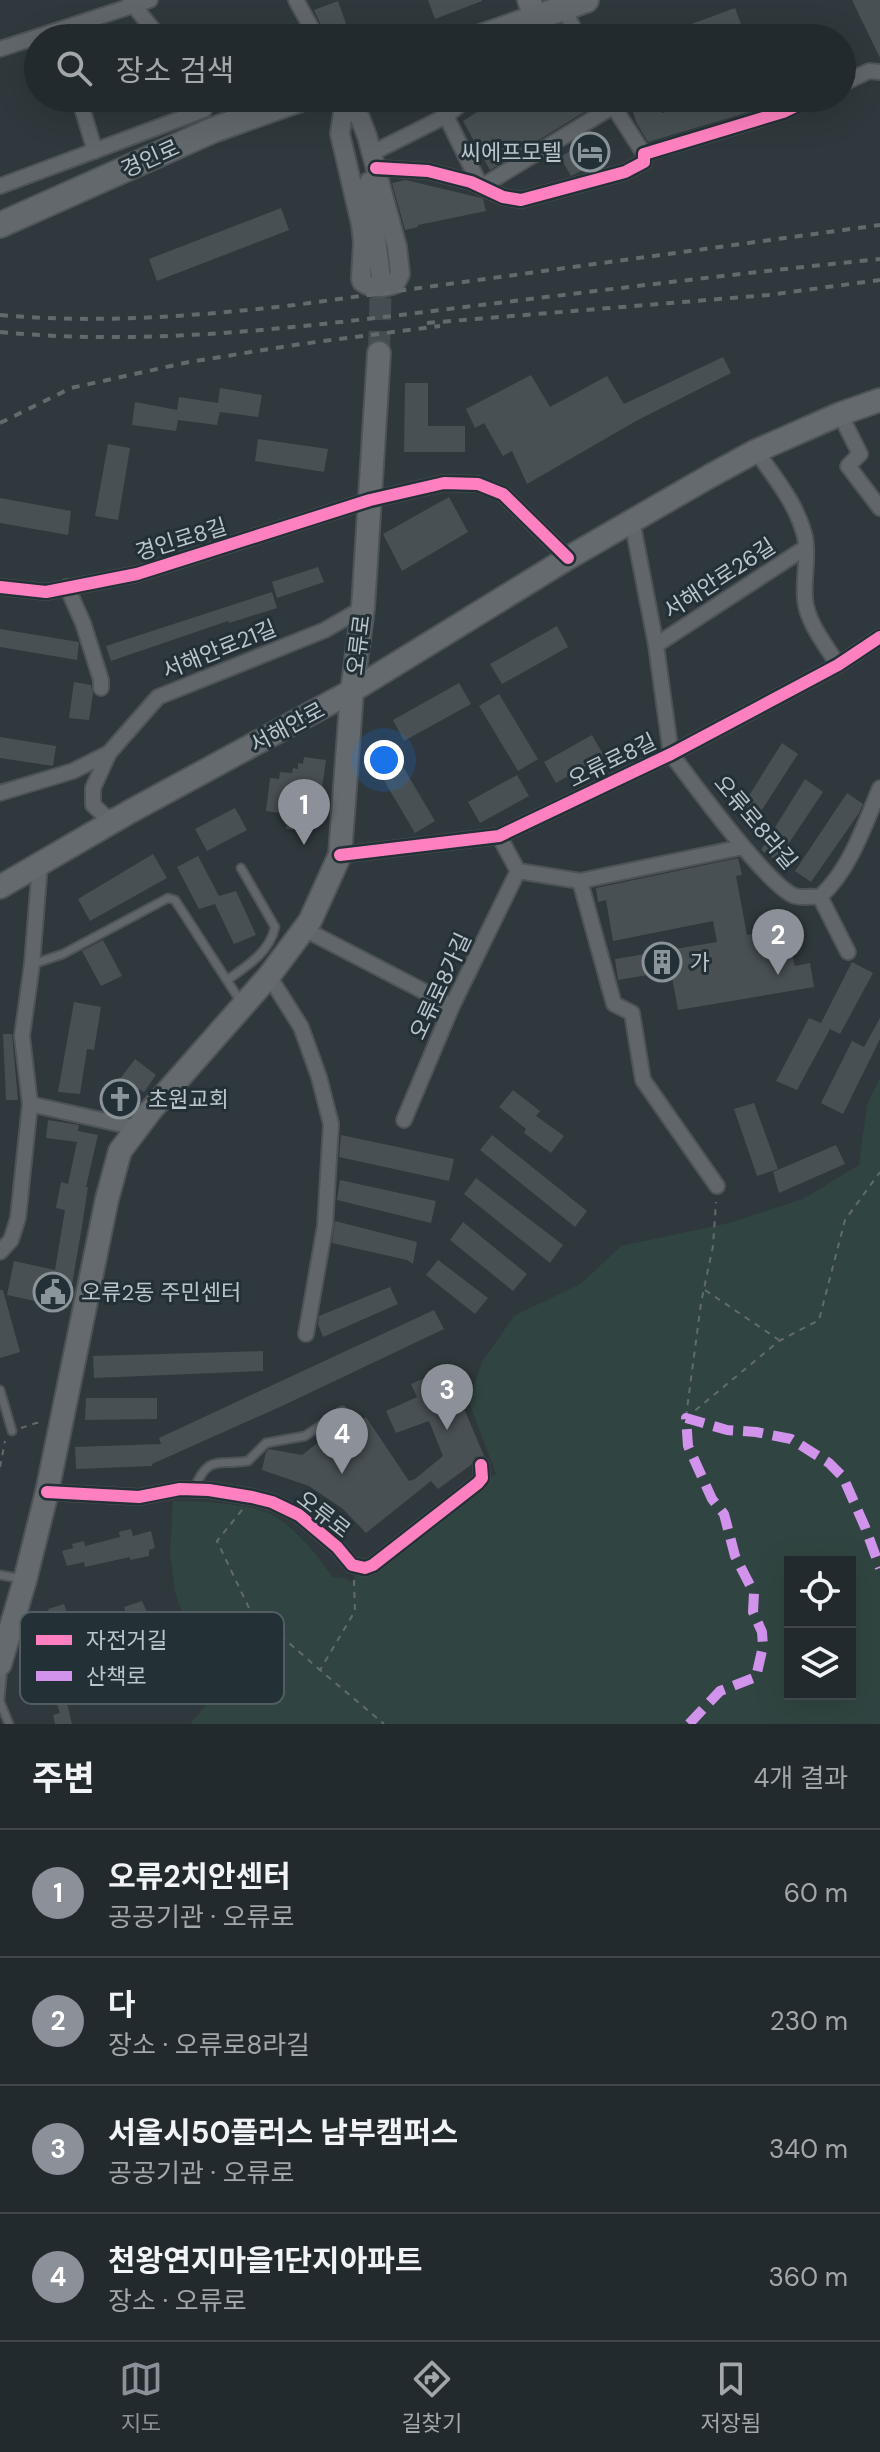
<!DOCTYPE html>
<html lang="ko">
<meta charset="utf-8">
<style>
body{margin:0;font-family:"DM Sans","Noto Sans KR",sans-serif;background:#2f3639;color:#f1f3f6}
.controls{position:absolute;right:24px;bottom:24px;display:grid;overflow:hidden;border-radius:0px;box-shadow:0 8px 32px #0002}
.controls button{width:72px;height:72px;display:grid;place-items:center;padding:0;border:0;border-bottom:2px solid #404649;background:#232a2d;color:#f1f3f6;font:40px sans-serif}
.you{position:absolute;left:384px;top:760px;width:28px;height:28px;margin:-20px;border:6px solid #fff;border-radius:50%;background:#1a73e8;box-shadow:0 0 0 12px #1a73e833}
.badge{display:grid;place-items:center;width:52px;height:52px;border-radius:50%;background:#8c9099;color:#fff;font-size:26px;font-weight:700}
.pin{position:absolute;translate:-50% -66px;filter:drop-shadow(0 2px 4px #0008)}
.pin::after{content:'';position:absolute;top:42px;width:28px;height:24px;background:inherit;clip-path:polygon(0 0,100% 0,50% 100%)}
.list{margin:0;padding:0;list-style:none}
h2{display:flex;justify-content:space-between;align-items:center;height:104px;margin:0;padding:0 32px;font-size:34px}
h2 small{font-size:26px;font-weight:400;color:#a3a7aa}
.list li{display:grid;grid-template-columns:52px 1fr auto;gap:24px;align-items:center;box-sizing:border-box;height:128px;padding:0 32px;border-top:2px solid #404649}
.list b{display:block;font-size:30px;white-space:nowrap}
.list p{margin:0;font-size:26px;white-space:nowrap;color:#a3a7aa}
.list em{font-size:26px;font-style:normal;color:#a3a7aa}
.icon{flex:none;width:44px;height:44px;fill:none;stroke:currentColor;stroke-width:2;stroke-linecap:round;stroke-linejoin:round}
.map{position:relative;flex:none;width:880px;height:1724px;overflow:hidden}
.search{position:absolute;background:#232a2d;box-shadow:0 8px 32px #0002;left:24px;right:24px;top:24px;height:88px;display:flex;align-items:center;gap:20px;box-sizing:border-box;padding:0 28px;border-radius:44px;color:#a3a7aa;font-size:30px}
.sheet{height:616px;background:#232a2d}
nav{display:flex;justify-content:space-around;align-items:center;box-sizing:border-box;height:112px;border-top:2px solid #404649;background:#232a2d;font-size:22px;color:#a3a7aa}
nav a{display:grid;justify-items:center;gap:4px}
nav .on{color:#8c9099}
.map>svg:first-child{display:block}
.green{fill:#304541;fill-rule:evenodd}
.building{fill:#485053}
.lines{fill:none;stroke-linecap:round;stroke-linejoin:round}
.secondary-tunnel{stroke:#444d51;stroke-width:22;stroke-dasharray:22 11;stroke-linecap:butt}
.service-casing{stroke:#4d5356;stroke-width:11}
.minor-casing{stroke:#4d5356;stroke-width:18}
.tertiary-casing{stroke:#4d5356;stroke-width:22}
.secondary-casing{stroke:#4d5356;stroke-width:26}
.primary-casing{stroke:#4d5558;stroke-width:28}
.path{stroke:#636a6d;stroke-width:2;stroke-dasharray:6 6;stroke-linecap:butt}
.service{stroke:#60666a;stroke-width:7}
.minor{stroke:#60666a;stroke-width:14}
.tertiary{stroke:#60666a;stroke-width:18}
.secondary{stroke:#646a6e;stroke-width:22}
.primary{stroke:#62686c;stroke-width:24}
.rail{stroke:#63696d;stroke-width:4;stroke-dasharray:8 8;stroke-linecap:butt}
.quiet{stroke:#d193ec;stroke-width:10;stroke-dasharray:20 10;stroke-linecap:butt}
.cycleway-casing{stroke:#233036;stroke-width:17}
.cycleway{stroke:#ff80c0;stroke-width:12}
.labels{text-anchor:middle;stroke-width:6;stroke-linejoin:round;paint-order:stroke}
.poi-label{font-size:22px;fill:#bbc5cb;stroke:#233036;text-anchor:start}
.street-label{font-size:22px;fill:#bbc5cb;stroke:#233036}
.key{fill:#233036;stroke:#515d63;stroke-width:2}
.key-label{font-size:22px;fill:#bbc5cb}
</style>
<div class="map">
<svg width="880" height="1724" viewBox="0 0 880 1724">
<rect width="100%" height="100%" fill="#2f383c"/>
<!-- green -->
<path class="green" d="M880 1078V1724H190L206 1705 209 1691 175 1592 170 1553 173 1501C201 1502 247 1502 272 1515 298 1529 315 1554 333 1577L344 1578 351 1582 359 1572 368 1575 488 1478 496 1474 469 1402 482 1362 514 1316 582 1283 621 1246 729 1223 803 1199 859 1165 867 1105ZM790 1562H850V1694H790Z"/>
<!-- building -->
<g class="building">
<polygon points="428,0 482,0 482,1 435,19"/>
<polygon points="852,0 880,0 880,58"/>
<polygon points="338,1 351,38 327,38 314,10"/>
<polygon points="735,8 746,38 656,38 656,37"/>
<polygon points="499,98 598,98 599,103 490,170 463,121"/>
<polygon points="629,98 657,98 662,113 697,104 695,98 769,98 772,105 648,142 636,122"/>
<polygon points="584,143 596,164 571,176 560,157"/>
<polygon points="406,180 481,198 483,199 486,211 418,225 418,227 405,230 392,183"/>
<polygon points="281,208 289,230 157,281 149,259"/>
<polygon points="723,357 731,373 636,421 527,484 512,451 503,456 484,423 475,428 466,409 531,375 550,407 607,376 624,404"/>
<polygon points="405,383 428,383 428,426 465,426 465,452 404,452"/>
<polygon points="220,388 262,395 258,417 220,412 217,425 178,420 176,431 132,425 135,402 177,410 179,397 218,403"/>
<polygon points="258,439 328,449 324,472 255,461"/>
<polygon points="108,444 130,448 118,520 95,516"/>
<polygon points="449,497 468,532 402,571 383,534"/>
<polygon points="0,498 71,511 68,535 0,523"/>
<polygon points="318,567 324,582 277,598 272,582"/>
<polygon points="272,592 277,608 229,623 228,621 111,661 106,646"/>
<polygon points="557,626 568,647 502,684 490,664"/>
<polygon points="0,629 79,642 77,660 0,647"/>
<polygon points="74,682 91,685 93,694 89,720 69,718"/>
<polygon points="459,683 471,704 404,741 393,720"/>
<polygon points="499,694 538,759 518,771 479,706"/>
<polygon points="592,735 604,756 556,783 544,762"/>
<polygon points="0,737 56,746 53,766 0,758"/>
<polygon points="782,743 798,754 754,822 738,813"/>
<polygon points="396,755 435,821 415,833 376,767"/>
<polygon points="304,757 326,760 321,795 303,792 298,830 286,829 288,814 266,811 270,778 279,779 280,772 292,773 293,768 298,769 298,763 303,764"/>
<polygon points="517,775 529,796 480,823 468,802"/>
<polygon points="805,779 823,792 777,861 761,850"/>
<polygon points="847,793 863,804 859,813 811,882 795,871"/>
<polygon points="235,808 247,830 207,851 195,829"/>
<polygon points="153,854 167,878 90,921 78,899"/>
<polygon points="198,856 219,896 236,891 256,935 234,944 215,904 199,909 177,867"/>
<polygon points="738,858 742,875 736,876 747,935 785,928 795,966 810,963 814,987 678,1010 671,971 618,980 615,959 717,942 713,921 613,941 606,900 598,902 596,888"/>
<polygon points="103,940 122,976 101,986 82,951"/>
<polygon points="852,962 873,973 840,1034 830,1029 797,1090 776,1081 809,1018 821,1023"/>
<polygon points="74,1002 101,1007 94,1050 87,1049 80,1094 58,1092"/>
<polygon points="880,1018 880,1039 843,1114 821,1103 852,1041 864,1047"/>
<polygon points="3,1034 12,1034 18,1100 6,1100"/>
<polygon points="135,1059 156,1075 144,1092 139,1089 134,1109 118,1108 117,1110 103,1105 109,1082 116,1084"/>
<polygon points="513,1090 540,1111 536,1116 564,1136 551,1153 524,1133 526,1129 499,1107"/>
<polygon points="754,1103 778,1169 757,1176 734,1109"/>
<polygon points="48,1120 79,1125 78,1131 98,1135 86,1187 88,1187 82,1226 68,1308 7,1295 14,1261 55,1270 65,1210 56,1208 61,1182 68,1184 77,1142 46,1138"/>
<polygon points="341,1135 454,1159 449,1181 339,1157"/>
<polygon points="492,1135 587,1211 575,1227 480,1150"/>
<polygon points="836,1145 845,1164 779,1193 773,1172"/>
<polygon points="476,1178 563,1245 550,1263 464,1194"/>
<polygon points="340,1180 436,1201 431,1223 337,1200"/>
<polygon points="335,1221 417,1242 413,1264 407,1260 332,1243"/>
<polygon points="463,1222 527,1274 513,1291 450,1240"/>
<polygon points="438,1260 488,1298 475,1314 426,1275"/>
<polygon points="390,1287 398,1304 323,1337 318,1324 319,1316"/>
<polygon points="0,1290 3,1290 20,1352 0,1358"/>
<polygon points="434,1310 444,1329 282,1406 152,1464 152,1466 76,1469 75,1447 161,1444 159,1438"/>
<polygon points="263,1351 263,1371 94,1378 93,1356"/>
<polygon points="447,1368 484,1456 475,1457 471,1465 438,1489 431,1481 366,1533 343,1509 309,1486 262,1470 266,1452 269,1449 302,1455 320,1441 316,1437 339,1421 343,1424 355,1417 359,1422 366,1417 409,1481 415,1479 443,1456 429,1421 396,1433 386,1411 417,1397 411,1384"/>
<polygon points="86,1398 157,1398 157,1419 85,1420"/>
<polygon points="131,1529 133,1536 151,1531 155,1548 149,1550 149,1556 130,1560 130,1557 85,1567 84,1562 67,1566 62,1551 73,1548 72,1544 84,1541 85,1546 120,1537 119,1532"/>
<polygon points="142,1601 150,1619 145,1621 155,1647 157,1647 180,1687 170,1693 166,1688 142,1702 131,1687 148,1677 145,1672 150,1669 137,1645 124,1607"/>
<polygon points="64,1604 78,1647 70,1650 76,1669 72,1670 80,1694 66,1699 72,1724 55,1724 53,1715 60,1713 47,1674 54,1672 48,1651 53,1650 47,1633 51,1632 49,1626 53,1625 48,1609"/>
</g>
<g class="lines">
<!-- secondary-tunnel -->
<polyline class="secondary-tunnel" points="379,353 381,278"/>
<!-- service casing -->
<g class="service-casing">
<g id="service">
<polyline points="33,964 63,954 168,898 175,900 241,1002"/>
<path d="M227 980C246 967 270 952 275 927L241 868"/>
<polyline points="0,1390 12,1431"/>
<path d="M194 1489C209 1454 216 1466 248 1461L266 1443 305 1436 342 1411"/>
<polyline points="0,1575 23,1579"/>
<polyline points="0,1699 3,1666"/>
<polyline points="0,1702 9,1724"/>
</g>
</g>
<!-- minor casing -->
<g class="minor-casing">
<g id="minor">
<polyline points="296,0 317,38"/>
<polyline points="130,1 160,38"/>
<polyline points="564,8 578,38"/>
<polyline points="0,49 150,0"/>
<polyline points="842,84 869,71 880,72"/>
<polyline points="79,98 95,151"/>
<polyline points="608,98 644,154"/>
<polyline points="446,116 481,187 612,107"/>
<polyline points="372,153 446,116 468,98"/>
<polyline points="376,168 428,171 471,182 503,197 521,200 625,172 644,162 644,154 783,112 812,98"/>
<polyline points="0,186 204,110"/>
<polyline points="840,414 860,454 848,466 880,508"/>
<path d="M756 451C775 478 797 504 805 537 809 558 803 578 805 599 807 623 826 645 838 665"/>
<polyline points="632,521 656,645 671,754"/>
<polyline points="0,587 46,592 137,574 370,500 444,483 478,484 503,494 568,558"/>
<polyline points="67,587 83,623 101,680 101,688"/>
<polyline points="656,645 805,548"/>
<polyline points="109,753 158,697 325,630 363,608"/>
<path d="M671 754C691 780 769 888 795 896 802 898 812 896 820 897 851 868 864 826 880 788"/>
<polyline points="0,793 73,771 109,753 93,788 93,805 107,818 119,814"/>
<polyline points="499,836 518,871 580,881 743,847"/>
<polyline points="340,855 499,836 671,754 838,665 880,637"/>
<polyline points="580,881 614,1004 632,1013 643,1080 717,1186"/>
<polyline points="820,897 848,952"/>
<polyline points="304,929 452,1006"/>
<polyline points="269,976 301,1027 319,1077 331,1124 325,1226 306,1334"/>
<polyline points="30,1104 137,1128"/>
<polyline points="404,1120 452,1006 518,871"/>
<polyline points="0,1252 11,1240 18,1218 30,1104 22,1036 32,964 40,864"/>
<polyline points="47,1492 139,1497 180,1489 209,1490 252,1497 272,1502 299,1515 337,1547 352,1565 365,1568 373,1565 478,1483 482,1478 481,1465"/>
</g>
</g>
<!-- tertiary casing -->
<g class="tertiary-casing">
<g id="tertiary">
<path d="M345 98 340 134 361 224 363 242 361 279 362 282C372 289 384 288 395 284L400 274 397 247 367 136 360 118 347 98"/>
<polyline points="369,182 381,278"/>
</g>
</g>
<!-- secondary casing -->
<g class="secondary-casing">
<g id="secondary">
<polyline points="529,0 535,17"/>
<polyline points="0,887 131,811 352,691 568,558 710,476 756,451 840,414 880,400"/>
<polyline points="0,1664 25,1580 47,1492 107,1199 120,1151 151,1110 269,976 310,921 340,855 352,691 363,608 379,353"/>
</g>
</g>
<!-- primary casing -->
<g class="primary-casing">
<g id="primary">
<polyline points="478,38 586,0"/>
<polyline points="0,225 213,130 303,98"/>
</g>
</g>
<!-- path -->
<g class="path">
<polyline points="705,1290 779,1340"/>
<polyline points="686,1417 701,1303 713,1246 716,1202"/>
<polyline points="686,1418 779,1341 819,1320 845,1220 880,1172"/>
<polyline points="21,1428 36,1423 42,1423"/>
<polyline points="0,1467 5,1441"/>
<polyline points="242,1510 217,1541 249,1608 320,1670"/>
<polyline points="354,1580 355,1611 320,1670 384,1724"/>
</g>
<!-- service -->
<use href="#service" class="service"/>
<!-- minor -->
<use href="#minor" class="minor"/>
<!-- tertiary -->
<use href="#tertiary" class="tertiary"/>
<!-- secondary -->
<use href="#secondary" class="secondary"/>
<!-- primary -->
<use href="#primary" class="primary"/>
<!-- rail -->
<g class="rail">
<path d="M0 315C99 324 197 316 295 305L880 225"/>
<polyline points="427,323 768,295 880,280"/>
<path d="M0 332C155 347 311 326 465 307 603 290 741 273 880 259"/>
<polyline points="0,423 71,388 189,362 301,344 440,326"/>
</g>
<!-- quiet -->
<polyline class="quiet" points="689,1724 720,1691 756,1677 763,1646 762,1632 753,1612 754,1593 735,1556 724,1514 712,1499 688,1446 686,1418 727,1430 756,1432 791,1439 829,1463 843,1477 865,1527 880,1568"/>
<!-- cycleway casing -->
<g class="cycleway-casing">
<g id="cycleway">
<polyline points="376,168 428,171 471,182 503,197 521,200 625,172 644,162 644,154 783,112 812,98"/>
<polyline points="0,587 46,592 137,574 370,500 444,483 478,484 503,494 568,558"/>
<polyline points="340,855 499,836 671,754 838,665 880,637"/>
<polyline points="47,1492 139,1497 180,1489 209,1490 252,1497 272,1502 299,1515 337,1547 352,1565 365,1568 373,1565 478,1483 482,1478 481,1465"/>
</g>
</g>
<!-- cycleway -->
<use href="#cycleway" class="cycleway"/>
</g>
<!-- icons -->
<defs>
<g id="hotel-ring" transform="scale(2)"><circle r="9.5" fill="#233036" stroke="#8a9499" stroke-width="1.5"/><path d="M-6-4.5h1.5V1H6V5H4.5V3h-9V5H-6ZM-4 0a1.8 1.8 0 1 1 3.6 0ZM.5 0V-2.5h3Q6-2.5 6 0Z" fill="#8a9499"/></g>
<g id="building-ring" transform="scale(2)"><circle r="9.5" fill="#233036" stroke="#8a9499" stroke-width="1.5"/><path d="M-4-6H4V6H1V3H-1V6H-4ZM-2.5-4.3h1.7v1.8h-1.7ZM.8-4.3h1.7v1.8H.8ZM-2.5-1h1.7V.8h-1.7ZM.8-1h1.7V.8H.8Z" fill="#8a9499"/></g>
<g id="church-ring" transform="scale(2)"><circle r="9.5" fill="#233036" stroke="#8a9499" stroke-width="1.5"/><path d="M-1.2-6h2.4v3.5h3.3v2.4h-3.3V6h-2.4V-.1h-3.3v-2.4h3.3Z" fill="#8a9499"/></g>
<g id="civic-ring" transform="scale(2)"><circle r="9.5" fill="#233036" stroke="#8a9499" stroke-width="1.5"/><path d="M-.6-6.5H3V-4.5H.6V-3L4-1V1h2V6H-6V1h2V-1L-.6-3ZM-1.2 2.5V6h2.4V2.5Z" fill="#8a9499"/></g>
</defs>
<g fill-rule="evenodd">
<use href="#hotel-ring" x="590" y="152"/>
<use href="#building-ring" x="662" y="962"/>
<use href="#church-ring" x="120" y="1099"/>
<use href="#civic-ring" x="53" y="1292"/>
</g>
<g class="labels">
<!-- poi labels -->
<g class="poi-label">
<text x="562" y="160" text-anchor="end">씨에프모텔</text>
<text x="690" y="970">가</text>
<text x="148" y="1107">초원교회</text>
<text x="81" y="1300">오류2동 주민센터</text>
</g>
<!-- street labels -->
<g class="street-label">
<text transform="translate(150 158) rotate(-24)" y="8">경인로</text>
<text transform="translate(181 539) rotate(-17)" y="8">경인로8길</text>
<text transform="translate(719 578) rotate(-33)" y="8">서해안로26길</text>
<text transform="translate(358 645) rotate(-83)" y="8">오류로</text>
<text transform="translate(219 649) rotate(-22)" y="8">서해안로21길</text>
<text transform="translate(287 727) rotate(-28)" y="8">서해안로</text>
<text transform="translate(612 760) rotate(-26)" y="8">오류로8길</text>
<text transform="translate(756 822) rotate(50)" y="8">오류로8라길</text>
<text transform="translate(440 986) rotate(-65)" y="8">오류로8가길</text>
<text transform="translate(324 1514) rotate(38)" y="8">오류로</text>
</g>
</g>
<!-- legend -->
<rect x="20" y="1612" width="264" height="92" rx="12" class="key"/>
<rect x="36" y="1635" width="36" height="10" fill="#ff80c0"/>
<rect x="36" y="1671" width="36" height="10" fill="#d193ec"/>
<g class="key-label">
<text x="86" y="1648">자전거길</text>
<text x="86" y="1684">산책로</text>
</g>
</svg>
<div class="controls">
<button><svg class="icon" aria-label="locate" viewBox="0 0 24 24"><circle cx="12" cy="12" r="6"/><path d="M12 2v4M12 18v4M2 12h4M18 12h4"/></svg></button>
<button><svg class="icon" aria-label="layers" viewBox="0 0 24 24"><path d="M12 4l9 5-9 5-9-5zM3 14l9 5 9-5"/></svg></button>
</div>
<div class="you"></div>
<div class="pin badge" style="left:304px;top:845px">1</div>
<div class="pin badge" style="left:778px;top:975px">2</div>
<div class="pin badge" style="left:447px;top:1430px">3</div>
<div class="pin badge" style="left:342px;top:1474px">4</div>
<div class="search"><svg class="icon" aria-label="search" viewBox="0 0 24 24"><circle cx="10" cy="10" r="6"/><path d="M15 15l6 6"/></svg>장소 검색</div>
</div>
<section class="sheet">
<h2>주변<small>4개 결과</small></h2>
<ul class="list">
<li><span class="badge">1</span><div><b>오류2치안센터</b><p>공공기관 · 오류로</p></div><em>60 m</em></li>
<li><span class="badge">2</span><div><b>다</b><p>장소 · 오류로8라길</p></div><em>230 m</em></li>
<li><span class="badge">3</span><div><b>서울시50플러스 남부캠퍼스</b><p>공공기관 · 오류로</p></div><em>340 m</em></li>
<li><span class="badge">4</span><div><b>천왕연지마을1단지아파트</b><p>장소 · 오류로</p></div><em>360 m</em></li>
</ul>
</section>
<nav>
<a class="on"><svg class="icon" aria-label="map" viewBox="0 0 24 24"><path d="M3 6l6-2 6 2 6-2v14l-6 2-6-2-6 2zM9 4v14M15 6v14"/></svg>지도</a>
<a><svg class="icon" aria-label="directions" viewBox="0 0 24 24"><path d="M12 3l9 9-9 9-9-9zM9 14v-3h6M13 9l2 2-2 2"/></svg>길찾기</a>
<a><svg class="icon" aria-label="saved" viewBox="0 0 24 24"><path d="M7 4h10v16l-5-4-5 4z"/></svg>저장됨</a>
</nav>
